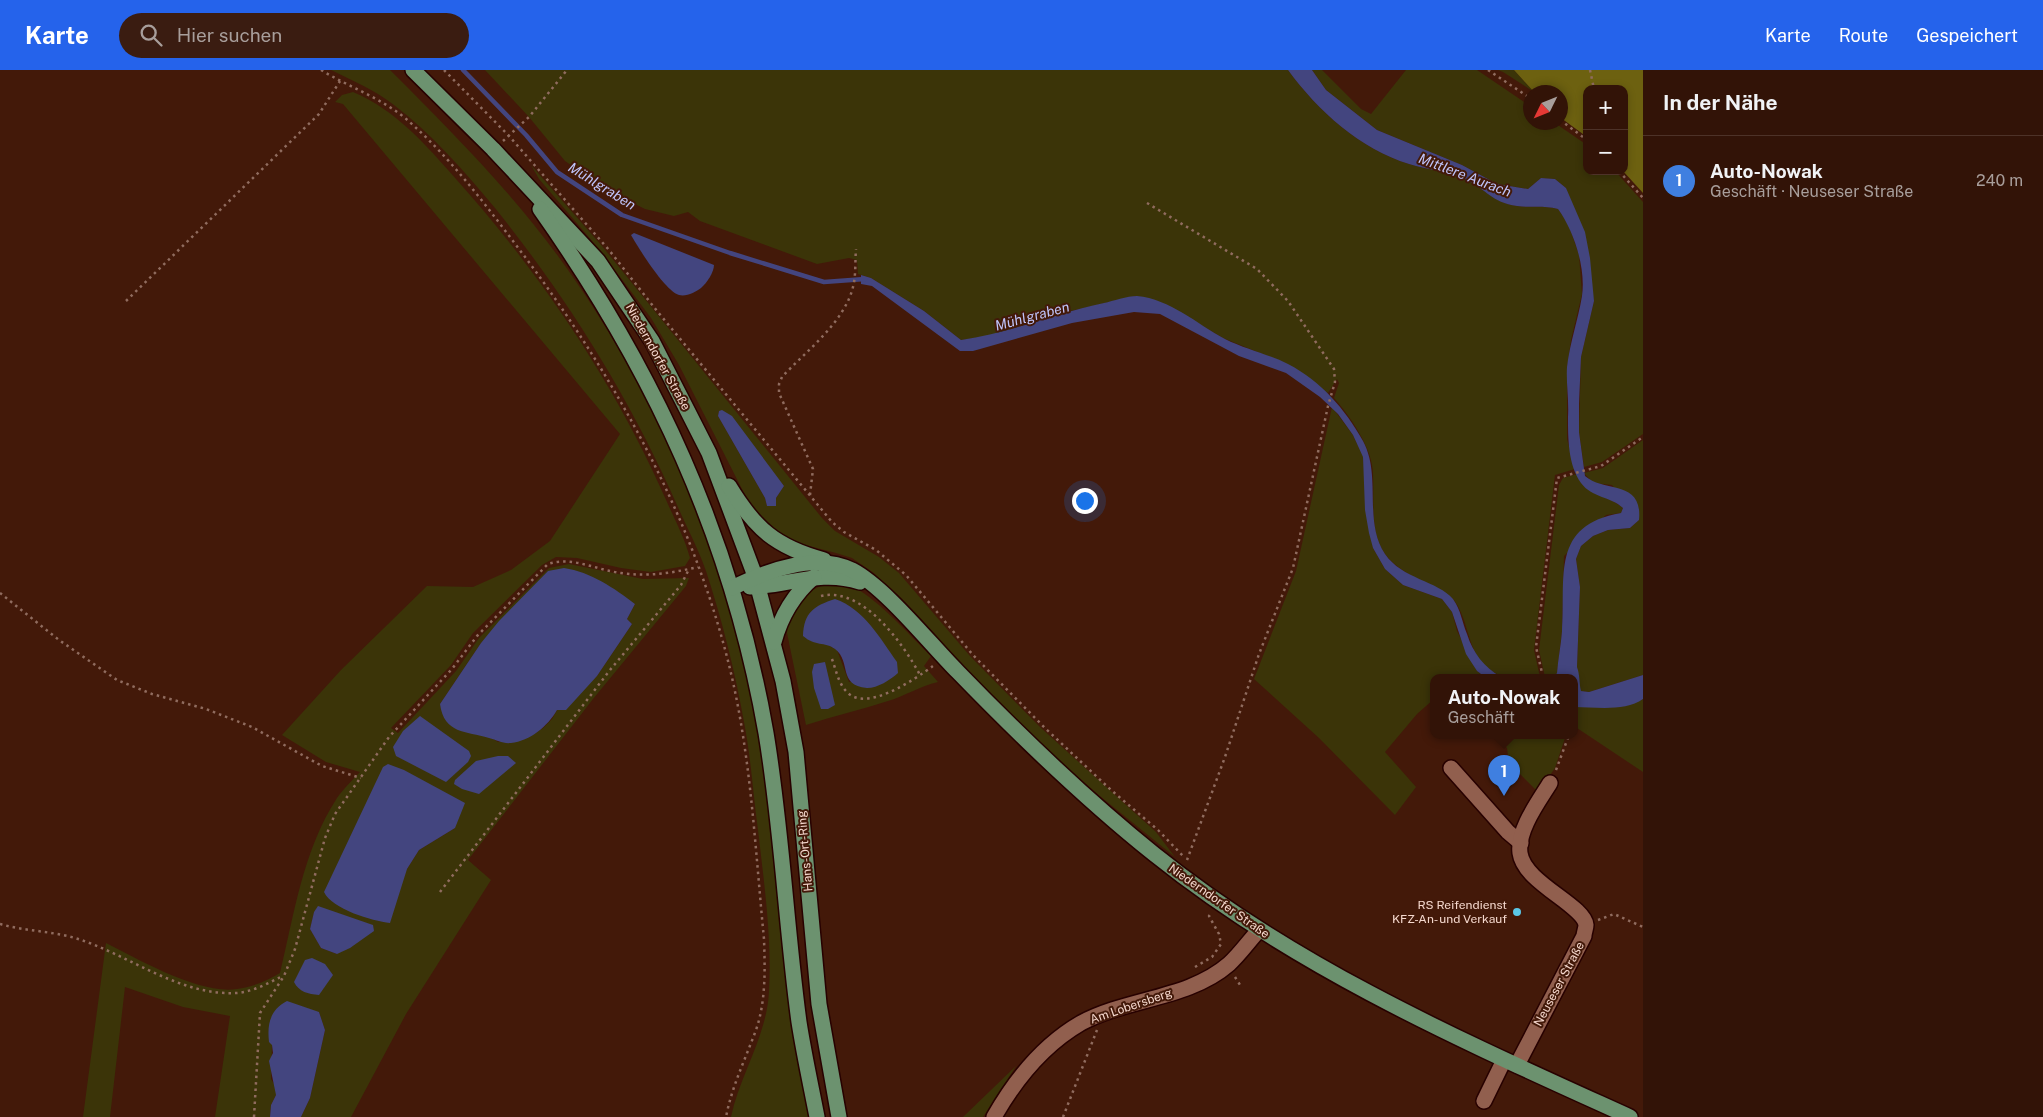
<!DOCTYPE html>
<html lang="de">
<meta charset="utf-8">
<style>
body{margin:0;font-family:"Public Sans",sans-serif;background:#3a1c11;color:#f1f3f6}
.controls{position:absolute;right:15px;top:15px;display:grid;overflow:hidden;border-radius:10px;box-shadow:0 2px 8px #0003}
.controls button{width:45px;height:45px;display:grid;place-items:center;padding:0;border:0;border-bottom:1px solid #4d3228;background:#321307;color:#f1f3f6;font:25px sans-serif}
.compass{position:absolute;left:1523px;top:15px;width:45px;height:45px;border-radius:50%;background:#321307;box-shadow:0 2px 8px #0003;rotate:227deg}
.you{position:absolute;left:1084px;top:430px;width:18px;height:18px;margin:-12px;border:4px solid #fff;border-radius:50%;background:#1a73e8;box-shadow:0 0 0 8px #1a73e833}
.badge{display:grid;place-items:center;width:32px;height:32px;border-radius:50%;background:#2563eb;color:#fff;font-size:16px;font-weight:700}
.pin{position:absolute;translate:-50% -41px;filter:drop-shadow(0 1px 2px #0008)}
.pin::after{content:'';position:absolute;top:26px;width:18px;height:15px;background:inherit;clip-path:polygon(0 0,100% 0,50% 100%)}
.popup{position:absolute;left:1430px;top:604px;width:148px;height:65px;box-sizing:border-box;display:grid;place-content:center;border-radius:10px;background:#321307;filter:drop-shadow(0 1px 4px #0005);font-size:16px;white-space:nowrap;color:#a89e9b}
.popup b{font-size:19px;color:#f1f3f6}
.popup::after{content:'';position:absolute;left:50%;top:100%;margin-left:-10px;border:10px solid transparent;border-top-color:#321307}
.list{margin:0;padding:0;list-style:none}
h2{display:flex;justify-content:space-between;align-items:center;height:65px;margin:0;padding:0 20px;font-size:21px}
h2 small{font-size:16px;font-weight:400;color:#a89e9b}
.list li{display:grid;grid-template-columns:32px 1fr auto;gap:15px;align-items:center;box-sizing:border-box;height:90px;padding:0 20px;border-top:1px solid #4d3228}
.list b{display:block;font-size:19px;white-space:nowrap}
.list p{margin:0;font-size:16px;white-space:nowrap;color:#a89e9b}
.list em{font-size:16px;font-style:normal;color:#a89e9b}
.icon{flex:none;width:28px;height:28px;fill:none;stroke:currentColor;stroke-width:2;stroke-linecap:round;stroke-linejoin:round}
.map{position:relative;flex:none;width:1643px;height:1047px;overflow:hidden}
header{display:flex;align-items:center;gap:30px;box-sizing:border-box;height:70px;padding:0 25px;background:#2563eb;color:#fff}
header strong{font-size:24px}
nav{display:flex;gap:28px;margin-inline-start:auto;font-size:18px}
.search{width:350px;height:45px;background:#3a1c11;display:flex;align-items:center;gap:12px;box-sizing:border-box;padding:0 18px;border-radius:28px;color:#a89e9b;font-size:19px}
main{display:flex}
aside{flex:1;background:#321307}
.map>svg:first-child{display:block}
.green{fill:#3b3408;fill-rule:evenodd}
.forest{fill:#6d6110}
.water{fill:#43457f}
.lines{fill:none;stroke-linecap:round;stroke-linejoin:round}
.stream{stroke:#43457f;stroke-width:4.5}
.minor-casing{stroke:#270100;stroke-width:18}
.major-casing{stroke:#270100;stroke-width:18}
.path{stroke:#906c5f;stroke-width:2.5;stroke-dasharray:2.5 4;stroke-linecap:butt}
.minor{stroke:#915f4e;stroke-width:15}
.major{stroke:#6c926f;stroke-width:15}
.poi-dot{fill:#5bc7e7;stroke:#431909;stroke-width:2}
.labels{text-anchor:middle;stroke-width:4;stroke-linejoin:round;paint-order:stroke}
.street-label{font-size:12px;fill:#f5d8ce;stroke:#431909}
.poi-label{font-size:12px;fill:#f5d8ce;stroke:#431909;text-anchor:end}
.water-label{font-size:14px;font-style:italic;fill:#bfc4fa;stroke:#431909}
</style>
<header>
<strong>Karte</strong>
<div class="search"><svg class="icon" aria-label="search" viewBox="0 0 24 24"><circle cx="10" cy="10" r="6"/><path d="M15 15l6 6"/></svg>Hier suchen</div>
<nav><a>Karte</a><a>Route</a><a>Gespeichert</a></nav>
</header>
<main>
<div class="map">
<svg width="1643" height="1047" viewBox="0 0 1643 1047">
<rect width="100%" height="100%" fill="#431909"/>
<!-- green -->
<g class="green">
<path d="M331 0H390C449 59 509 119 558 186 640 299 708 438 741 574 757 642 765 712 774 781 786 870 798 958 810 1047H731C740 1004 767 966 769 921 772 867 764 813 758 760 753 724 751 688 744 652 735 601 722 550 706 501 698 478 686 456 677 435 630 328 568 229 495 138 465 102 432 64 394 35 375 20 353 11 331 0Z"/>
<path d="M485 0H1288C1318 41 1360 79 1409 94 1427 100 1450 101 1467 110 1486 120 1493 132 1517 136 1532 138 1543 135 1558 139L1568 153 1579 185 1582 224 1571 270 1567 299V369L1575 399 1555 405 1534 580 1540 607C1522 607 1504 611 1489 599 1466 582 1470 550 1453 529 1450 526 1444 523 1440 521 1418 507 1390 500 1379 473 1371 452 1374 426 1373 404 1373 379 1350 346 1334 328L1339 313 1337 309 1328 323 1287 294 1223 268 1167 235 1136 226 1062 243 989 266 961 270 924 241 871 208 858 204 857 190 849 188 817 194 700 151 688 142 674 146 645 139 609 121 565 91 529 47Z"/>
<polygon points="1312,0 1322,0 1361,39 1371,44 1406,0 1477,0 1530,36 1530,52 1555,53 1587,75 1587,101 1615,101 1643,132 1643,364 1602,392 1584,397 1579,362 1581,287 1594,231 1566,118 1555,109 1541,108 1528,119 1497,114 1462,95 1377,60 1326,20"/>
<polygon points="1498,0 1514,0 1534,22 1503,2"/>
<path d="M353 22C396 40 426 75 456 109 541 204 616 315 667 432 675 450 685 469 690 488L685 496 651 502 621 498 577 488 556 487 542 495 473 563 451 595 391 658 398 663 456 601 479 568 549 498 569 494 643 509 689 508 686 516 593 629 468 790 491 810 406 944 351 1047H301L310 1028 325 960 319 942 272 975 271 1009 276 1017V1025L271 1035 270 1047H215L230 946 183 937 125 917 110 1047H83L106 873C138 889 200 925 237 919 252 917 267 911 280 903 294 845 303 780 337 728 343 719 352 711 360 702L326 692 282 665 341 600 427 516 473 517 511 500 550 471 620 364 343 34 335 32 342 25ZM548 501 635 534 627 549 632 554 597 606 557 640 552 649 543 658 534 664 498 672 440 634 481 573ZM404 700 455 758 419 780 407 799ZM314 842 337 884 321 878 310 859Z"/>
<path d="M531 95 602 176 822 448 835 461 879 487 899 503 970 586 1040 657 1156 762 1175 787 1101 727 1044 678 958 592 874 503 852 488 836 483 786 470 761 451 746 427 679 295 651 248 599 179 539 109ZM719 341 784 416 776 428 767 436 765 428 718 346Z"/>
<polygon points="1332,337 1353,365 1363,386 1373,478 1385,499 1403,515 1442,529 1452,542 1457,561 1477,601 1485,607 1434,607 1434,629 1417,644 1385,682 1416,717 1395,745 1319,668 1254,609 1296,501"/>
<polygon points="1643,370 1643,605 1589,622 1580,621 1577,597 1580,517 1576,489 1581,476 1593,466 1608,460 1630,458 1639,450 1612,415 1593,413 1584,403 1603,398"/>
<path d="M1577 404C1585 425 1608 425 1623 438L1621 443 1606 445 1564 486 1562 561 1557 603 1554 607H1545L1539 580 1559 415 1563 408Z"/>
<path d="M828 514C837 514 846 514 855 518 879 530 910 566 931 586L924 596 938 612C920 616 905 626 888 631 861 640 833 646 806 655L787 563C788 540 805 519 828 514ZM828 575 898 603 849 612 837 580Z"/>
<polygon points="1643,629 1643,702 1574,656 1574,637 1625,636"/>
<polygon points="1494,665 1566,665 1555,698 1538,722 1509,693 1507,678"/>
<polygon points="1016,996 983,1047 963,1047"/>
</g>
<!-- forest -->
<polygon class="forest" points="1514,0 1643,0 1643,123 1623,101 1624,19 1587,19 1587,67 1561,48 1560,22 1534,22"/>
<!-- water -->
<g class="water">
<path d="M1288 0H1312L1326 20 1377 60 1462 95 1497 114 1528 119 1541 108 1555 109 1566 118 1585 162 1590 188 1594 231 1581 287 1579 334V362L1585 406C1604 423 1643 409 1639 450L1630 458 1608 460 1593 466 1581 476 1576 489 1580 517 1577 597C1580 605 1579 613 1581 621L1589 622 1643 605V629C1625 642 1595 637 1574 637V607H1554L1557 603C1558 589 1561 575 1562 561 1566 507 1550 455 1621 443L1623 438C1610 426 1592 428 1581 413 1568 395 1568 368 1568 347 1569 330 1566 313 1567 297 1570 272 1578 250 1582 226 1586 198 1574 161 1558 139 1543 135 1531 138 1517 136 1491 132 1487 120 1467 110 1449 101 1427 100 1409 94 1360 79 1318 41 1288 0Z"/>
<path d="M634 163 714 195C714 202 707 213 701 218 696 222 686 227 679 225 665 221 639 179 631 165Z"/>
<path d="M861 205 871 208 924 241 961 270C1010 263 1056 243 1104 233 1113 231 1127 226 1137 226 1170 229 1197 254 1225 269 1245 279 1268 284 1288 294 1321 311 1345 339 1363 371 1382 406 1363 451 1385 484 1402 509 1438 511 1453 529 1461 540 1462 552 1467 564 1473 583 1484 597 1501 607H1485L1477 601 1466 584 1452 542 1442 529 1403 515 1385 499 1373 478 1369 463 1365 440 1363 387 1353 365 1338 344 1320 327 1286 303 1239 286 1160 244 1134 242 1072 253 973 281H960L872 216 861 214Z"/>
<polygon points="722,340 732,346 784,416 776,428 776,436 767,436 765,428 718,346 719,341"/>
<path d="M564 498C591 502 614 518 635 534L627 549 632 554 597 606 566 640H557C548 656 530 671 511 673 503 674 497 670 489 668 466 661 444 664 440 634L481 573 499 551 548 501Z"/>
<path d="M835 529C864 539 880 568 897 592L898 603C890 610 878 618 867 618 837 615 852 592 835 579 824 571 816 577 803 566 804 542 814 536 835 529Z"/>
<polygon points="825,592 835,635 828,639 821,639 814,618 812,602 814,594"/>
<polygon points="420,646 469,681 471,686 468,692 446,712 396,686 393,677 403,661"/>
<polygon points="498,686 508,686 516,693 479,724 462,719 454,714 455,710 476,691"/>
<path d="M388 694 404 700 465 733 455 758 419 780 407 799 390 853C372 851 332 839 324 822L383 697Z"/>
<polygon points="318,836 373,855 374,861 350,878 337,884 321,878 310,859 314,842"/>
<path d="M312 888 325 894 333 905 319 925C308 924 299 922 294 912L305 890Z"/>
<path d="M287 931 319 942 325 960 310 1028 301 1047H270L271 1035 276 1025 269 991 273 983 272 975 269 972C267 954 270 940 287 931Z"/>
</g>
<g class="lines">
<!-- stream -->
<polyline class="stream" points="463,0 526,65 557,102 622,145 730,183 824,212 865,209"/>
<!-- minor casing -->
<g class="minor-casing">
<g id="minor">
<polyline points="1451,698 1508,762 1521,773"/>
<path d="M1517 995 1584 866C1584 863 1586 858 1586 855 1584 835 1524 813 1520 783 1517 760 1539 731 1550 713"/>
<polyline points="1484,1031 1504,990"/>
<path d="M994 1047C1015 1010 1043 975 1081 953 1127 928 1189 929 1229 894 1240 884 1249 871 1259 860"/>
</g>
</g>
<!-- major casing -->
<g class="major-casing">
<g id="major">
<polyline points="413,0 493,79 598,191 652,271 709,383 755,506 783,611 796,682 819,934 839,1047"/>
<path d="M540 139C654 300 732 468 766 663 782 759 786 856 799 952 804 984 811 1016 817 1047"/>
<path d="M729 416C755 459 776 477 824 490"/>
<path d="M750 517C789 516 820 499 860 512"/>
<path d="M732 518C766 501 816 482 852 500 886 518 930 574 958 602 1020 666 1084 728 1154 784 1297 899 1465 972 1630 1047"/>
<path d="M774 572C781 546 793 525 814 507"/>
</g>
</g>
<!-- path -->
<g class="path">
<path d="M321 0C349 17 379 27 405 48 448 85 482 130 516 175 611 300 691 441 729 595 751 684 755 778 764 869 765 899 766 931 756 960 745 990 732 1016 726 1047"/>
<polyline points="444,0 509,66 609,180 657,241 832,452 844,462 876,480 906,505 973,585 1045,658 1111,720 1158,760 1183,786"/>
<polyline points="1488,0 1530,28"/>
<polyline points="1590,0 1594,19"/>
<polyline points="1560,50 1587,70"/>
<polyline points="503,71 529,47 567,0"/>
<polyline points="1619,101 1643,128"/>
<polyline points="1147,133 1257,199 1288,231 1334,299 1335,312 1328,336 1293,498 1259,584 1225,687 1187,790"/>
<polyline points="126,231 319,44 340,11"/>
<path d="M810 425 813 399 779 323V314L782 307C806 281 844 253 853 217 856 206 855 191 856 179"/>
<polyline points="0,523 59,570 117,610 152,624 206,639 252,657 322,696 361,708"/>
<path d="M821 526C862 516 903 573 920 605"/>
<path d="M832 589C836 600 838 612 846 621 865 644 915 609 933 596"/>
<polyline points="1543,607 1536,577 1557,408 1601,396 1643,367"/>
<polyline points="1556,700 1569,665"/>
<polyline points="440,822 610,600 681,515 689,499"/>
<polyline points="1598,850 1614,844 1643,857"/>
<path d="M0 854C24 861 51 861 75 868 128 884 179 926 236 923 253 922 268 913 283 906"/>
<polyline points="1195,897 1212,887 1221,874 1219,864 1209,846 1211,843"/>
<polyline points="1235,907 1242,918"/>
<path d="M254 1047 260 943 284 906 295 879 325 768 335 744 389 667 452 599 477 566 548 494C573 486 596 500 621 503 648 507 672 503 698 497"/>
<polyline points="1063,1047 1097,960"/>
</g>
<!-- minor -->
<use href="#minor" class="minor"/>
<!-- major -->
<use href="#major" class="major"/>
</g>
<!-- markers -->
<circle class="poi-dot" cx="1517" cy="842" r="5"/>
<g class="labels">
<!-- street labels -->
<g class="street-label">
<text transform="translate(658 287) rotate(61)" y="4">Niederndorfer Straße</text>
<text transform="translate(805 781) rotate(-95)" y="4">Hans-Ort-Ring</text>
<text transform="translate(1219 831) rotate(35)" y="4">Niederndorfer Straße</text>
<text transform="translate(1559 914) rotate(-62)" y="4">Neuseser Straße</text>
<text transform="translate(1131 936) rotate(-19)" y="4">Am Lobersberg</text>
</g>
<!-- poi labels -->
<g class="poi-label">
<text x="1507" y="839">RS Reifendienst<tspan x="1507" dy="14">KFZ-An- und Verkauf</tspan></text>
</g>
<!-- water labels -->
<g class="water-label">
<text transform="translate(1465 105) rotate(21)" y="5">Mittlere Aurach</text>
<text transform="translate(602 116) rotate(32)" y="5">Mühlgraben</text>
<text transform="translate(1032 246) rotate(-15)" y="5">Mühlgraben</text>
</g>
</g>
</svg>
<div class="controls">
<button>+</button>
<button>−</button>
</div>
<svg class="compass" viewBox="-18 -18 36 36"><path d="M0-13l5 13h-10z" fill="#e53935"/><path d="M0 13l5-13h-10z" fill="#a89e9b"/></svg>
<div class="you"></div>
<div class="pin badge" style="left:1504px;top:726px;background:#3f7fe0">1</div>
<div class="popup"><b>Auto-Nowak</b>Geschäft</div>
</div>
<aside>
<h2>In der Nähe<small></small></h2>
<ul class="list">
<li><span class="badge" style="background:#3f7fe0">1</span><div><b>Auto-Nowak</b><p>Geschäft · Neuseser Straße</p></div><em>240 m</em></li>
</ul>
</aside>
</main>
